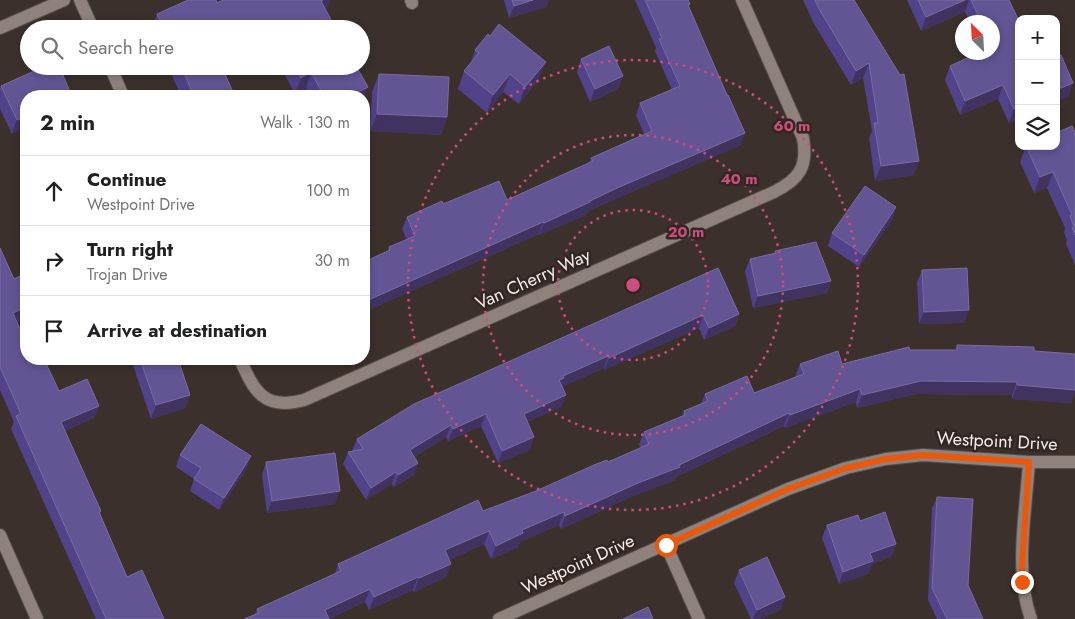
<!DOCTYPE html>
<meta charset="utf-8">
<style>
body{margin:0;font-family:Jost,sans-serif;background:#f6f6f6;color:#202124}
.controls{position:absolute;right:15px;top:15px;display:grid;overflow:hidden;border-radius:10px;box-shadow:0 2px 8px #0003}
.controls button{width:45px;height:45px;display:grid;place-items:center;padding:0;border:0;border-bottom:1px solid #e0e0e0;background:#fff;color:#202124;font:25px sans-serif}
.compass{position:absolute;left:955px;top:15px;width:45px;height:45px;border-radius:50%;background:#fff;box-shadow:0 2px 8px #0003;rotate:336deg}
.stop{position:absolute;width:15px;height:15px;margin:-11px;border:4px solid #ea580c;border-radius:50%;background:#fff}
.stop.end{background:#ea580c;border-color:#fff;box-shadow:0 1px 5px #0008}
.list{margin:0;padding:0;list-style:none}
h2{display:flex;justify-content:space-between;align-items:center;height:65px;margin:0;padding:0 20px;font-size:21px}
h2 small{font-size:16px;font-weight:400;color:#757577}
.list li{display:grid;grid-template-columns:32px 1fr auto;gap:15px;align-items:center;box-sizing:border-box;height:70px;padding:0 20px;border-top:1px solid #e0e0e0}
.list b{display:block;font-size:19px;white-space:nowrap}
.list p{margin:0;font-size:16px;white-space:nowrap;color:#757577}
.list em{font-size:16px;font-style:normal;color:#757577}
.icon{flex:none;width:28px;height:28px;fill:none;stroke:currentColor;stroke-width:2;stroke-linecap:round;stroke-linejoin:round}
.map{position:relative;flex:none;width:1075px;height:619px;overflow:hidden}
.search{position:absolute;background:#fff;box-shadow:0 2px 8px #0003;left:20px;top:20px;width:350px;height:55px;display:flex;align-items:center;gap:12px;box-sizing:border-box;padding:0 18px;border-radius:28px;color:#757577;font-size:19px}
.panel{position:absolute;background:#fff;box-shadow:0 2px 8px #0003;left:20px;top:90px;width:350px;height:275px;border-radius:20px}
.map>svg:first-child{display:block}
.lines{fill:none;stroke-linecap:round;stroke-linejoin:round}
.street-casing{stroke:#584f4b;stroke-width:14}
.street{stroke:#8f827d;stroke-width:12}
.wall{fill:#514289}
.shaded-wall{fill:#413360}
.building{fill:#635494;stroke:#796ca1}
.route{stroke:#ea580c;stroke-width:6}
.ring{fill:none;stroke:#ce4d7e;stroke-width:2.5;stroke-dasharray:2.5 5}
.labels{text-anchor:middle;stroke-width:5;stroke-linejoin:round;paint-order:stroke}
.street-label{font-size:18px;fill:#f3ece9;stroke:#312622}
.centre{fill:#ce4d7e;stroke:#312622;stroke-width:2.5}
.ring-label{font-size:15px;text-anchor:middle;font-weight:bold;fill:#ce4d7e;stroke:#312622;stroke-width:5;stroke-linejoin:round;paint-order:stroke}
</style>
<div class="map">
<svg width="1075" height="619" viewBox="0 0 1075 619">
<rect width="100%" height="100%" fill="#3b302c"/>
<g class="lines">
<!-- street casing -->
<g class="street-casing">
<g id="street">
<polyline points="80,0 93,29"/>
<polyline points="411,0 412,3"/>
<polyline points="0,28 64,0"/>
<polyline points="110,66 123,96"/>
<path d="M240 359C254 391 264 411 304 400L774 192C800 179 808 166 803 138L742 0"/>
<path d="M1029 462C1026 511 1014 572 1031 619"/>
<polyline points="0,535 37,619"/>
<polyline points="666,545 699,619"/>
<polyline points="499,619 788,489 846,468 886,459 923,455 1029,462 1075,462"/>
</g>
</g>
<!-- street -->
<use href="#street" class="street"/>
</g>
<!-- wall -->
<g class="wall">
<polygon points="223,0 330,0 326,11 336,29 152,29 157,14 217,3"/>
<polygon points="504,0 549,0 546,7 509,18"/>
<polygon points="635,0 688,0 689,7 741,145 613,200 587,212 586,215 539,235 539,234 364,312 364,262 388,251 389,247 407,240 402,229 407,217 443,204 507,200 589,163 591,158 644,134 636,115 640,103 672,90 655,51 656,48"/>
<polygon points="803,0 854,0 914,175 875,181 869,138 872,131 863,78 851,85 813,22"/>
<polygon points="907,0 1009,0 1019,119 1009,123 998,99 960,115 945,80 950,66 992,52 992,22 970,22 965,12 921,31"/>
<polygon points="475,50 539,79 519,104 503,92 487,113 458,89 464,71 470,65"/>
<polygon points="581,59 623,76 618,89 590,102 577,72"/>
<polygon points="168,66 228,66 223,69 235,96 181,96"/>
<polygon points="280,66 356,66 364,96 310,96 306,88 295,94"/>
<polygon points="379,74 447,117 441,135 370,131 372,92"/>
<polygon points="1,86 26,96 12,134 0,109 0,88"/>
<polygon points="1075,132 1075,265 1066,244 1067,241 1064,232 1065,228 1047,188 1034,193 1020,162 1026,146 1056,146"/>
<polygon points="896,207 892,220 859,267 828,246 832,233"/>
<polygon points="0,248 14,279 26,273 26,318 17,322 26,359 59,391 99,406 94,418 65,431 101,511 100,514 127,577 164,619 96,619 11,429 14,422 0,390"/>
<polygon points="775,251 831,281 827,293 753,308 745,271 750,259 774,254"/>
<polygon points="718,268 739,314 735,326 704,340 699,328 604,370 604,368 562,387 566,395 561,407 527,422 530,450 498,463 481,426 448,441 446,437 414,457 418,463 414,475 394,487 392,484 366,500 343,464 348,452 352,451 357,439"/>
<polygon points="922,270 964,323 919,324 917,282"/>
<polygon points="957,345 1075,354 1075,392 1071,403 1012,399 1012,395 916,394 857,408 856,402 785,428 784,426 676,477 675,480 633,496 561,529 559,525 520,542 518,547 491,559 484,544 449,560 446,577 414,592 413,590 369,610 365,602 329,619 244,619 255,614 257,609 335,574 338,564 483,511 536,491 641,448 639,445 644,432 682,416 684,411 701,404 705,394 754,393 795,377 800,364 842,364 910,350 956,350"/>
<polygon points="131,359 178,359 190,395 185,408 151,419"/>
<polygon points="180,455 247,468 219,510 190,491 194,479 176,467"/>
<polygon points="266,462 335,504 267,513 262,475"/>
<polygon points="937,497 968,585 983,619 937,619 928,600 932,509"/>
<polygon points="860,521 896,544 891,557 872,564 868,574 839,584 822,538 827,525"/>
<polygon points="739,570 785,597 780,610 759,619 751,619 734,583"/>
</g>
<!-- shaded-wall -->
<g class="shaded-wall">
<polygon points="323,0 330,0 326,12 321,1"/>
<polygon points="533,0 549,0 546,7 509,18 514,6"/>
<polygon points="965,0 969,0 965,12 921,31 926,17"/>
<polygon points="546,62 539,79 519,104 525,87"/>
<polygon points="869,63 863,78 851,85 856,71"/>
<polygon points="311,72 306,88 295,94 301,78"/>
<polygon points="510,74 503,92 487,113 493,95"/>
<polygon points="623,76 618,89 590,102 595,89"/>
<polygon points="1073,83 1068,97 1056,102 1056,90"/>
<polygon points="1003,85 998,99 960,115 965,101"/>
<polygon points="368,87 364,97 364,96 350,96"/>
<polygon points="1019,107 1019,119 1009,123 1014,109"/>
<polygon points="377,114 447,117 441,135 370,131"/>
<polygon points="26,116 26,127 12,134 17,120"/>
<polygon points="745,133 741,145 613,200 587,212 586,215 539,235 544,223 617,188"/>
<polygon points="919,161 914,175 875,181 881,166"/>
<polygon points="1053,172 1047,188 1034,193 1040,177"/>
<polygon points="896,207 892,220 859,267 864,255"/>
<polygon points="543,222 539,234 364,312 364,302"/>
<polygon points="831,281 827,293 753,308 758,296"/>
<polygon points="26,307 26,318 8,326 13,313"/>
<polygon points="969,310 964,323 919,324 924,312"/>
<polygon points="739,314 735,326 704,340 709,328"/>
<polygon points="703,315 699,328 604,370 609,358"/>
<polygon points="608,356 604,368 560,388 559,380 563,376"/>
<polygon points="921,381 1017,382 1012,395 916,394 857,408 862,395"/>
<polygon points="1017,385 1075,390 1075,392 1071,403 1012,399"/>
<polygon points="860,389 856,402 785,428 790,415"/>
<polygon points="190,395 185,408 151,419 156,405"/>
<polygon points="566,395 561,407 519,426 524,414"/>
<polygon points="99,406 94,418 57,435 61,422"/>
<polygon points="789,413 784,426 676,477 675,480 633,496 561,529 565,516 679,465"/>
<polygon points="486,414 481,426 448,441 453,429"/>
<polygon points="451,425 446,437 405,462 410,450"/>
<polygon points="534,437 530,450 498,463 502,451"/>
<polygon points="251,456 247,468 219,510 224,498"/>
<polygon points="418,463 414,475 394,487 398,475"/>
<polygon points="396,472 392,484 366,500 371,488"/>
<polygon points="340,491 335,504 267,513 272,501"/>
<polygon points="564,512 559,525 520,542 518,547 491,559 496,546 522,530"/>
<polygon points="489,531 484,544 440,564 445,550"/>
<polygon points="896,544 891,557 872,564 868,574 839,584 843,572 870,553"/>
<polygon points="451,564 446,577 414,592 419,578"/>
<polygon points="418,577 413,590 369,610 374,597"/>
<polygon points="370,589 365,602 329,619 321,619 325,610"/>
<polygon points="785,597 780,610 759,619 753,619 757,610"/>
</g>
<!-- building -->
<g class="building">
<polygon points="188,0 216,0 217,3 223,0 323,0 321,1 336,29 164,29 157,14"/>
<polygon points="512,0 533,0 514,6"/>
<polygon points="645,0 688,0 690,4 688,5 727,95 728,95 745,133 617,188 590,201 590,202 544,223 543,222 364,302 364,262 390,250 389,247 415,236 407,217 442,201 443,204 499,181 507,200 593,161 591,158 652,131 640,103 680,86 659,39 662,38"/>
<polygon points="815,0 854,0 900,75 904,74 919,161 881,166 874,123 878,123 869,63 856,71 818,7"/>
<polygon points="918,0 965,0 926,17"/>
<polygon points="971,0 1009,0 1019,21 1019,107 1014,109 1003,85 965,101 950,66 980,52 992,52 992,22 981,22"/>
<polygon points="499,24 546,62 525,87 510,74 493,95 464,71 479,53 475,50 488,34 490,36"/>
<polygon points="609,46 623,76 595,89 581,59"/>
<polygon points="1061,55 1073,83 1056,90 1056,57"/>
<polygon points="45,66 59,66 71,94 69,95 69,96 26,96 26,116 17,120 1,86"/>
<polygon points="181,66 221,66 235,96 194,96"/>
<polygon points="294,66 356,66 368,87 350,96 324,96 311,72 301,78"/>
<polygon points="379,74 449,77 447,117 377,114"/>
<polygon points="1072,126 1075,132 1075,235 1072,228 1074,227 1070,216 1072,215 1053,172 1040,177 1026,146 1056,146 1056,133"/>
<polygon points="865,186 896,207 864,255 832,233"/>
<polygon points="816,242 831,281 758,296 750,259 776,253 775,251"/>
<polygon points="0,248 14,279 26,273 26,307 13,313 26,343 26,359 44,359 59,391 87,379 99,406 61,422 101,511 99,512 127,577 142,570 164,619 106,619 16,416 21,414 0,367"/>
<polygon points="718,268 739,314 709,328 703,315 609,358 608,356 563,376 564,378 559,380 566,395 524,414 534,437 502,451 486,414 453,429 451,425 410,450 418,463 398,475 396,472 371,488 348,452 363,449 357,439 414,404"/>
<polygon points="967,268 969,310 924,312 922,270"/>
<polygon points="957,345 1034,347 1034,351 1075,354 1075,390 1017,385 1017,382 921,381 862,395 860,389 790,415 789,413 679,465 680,467 638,483 565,516 564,512 522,530 523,533 496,546 489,531 445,550 451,564 419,578 418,577 374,597 370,589 325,610 329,619 244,619 259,613 257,609 341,571 338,564 478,500 483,511 536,491 594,465 607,460 608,462 649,444 644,432 685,415 684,411 708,401 705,394 747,376 754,393 804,374 800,364 838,351 842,364 909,347 910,350 957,350"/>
<polygon points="140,359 178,359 190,395 156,405"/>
<polygon points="201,424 251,456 224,498 194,479 201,468 180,455"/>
<polygon points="335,453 340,491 272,501 266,462"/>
<polygon points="937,497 973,499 968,585 983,619 947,619 932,588"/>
<polygon points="885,512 896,544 870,553 873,561 843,572 827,525 858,515 860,521"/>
<polygon points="767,557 785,597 757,610 739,570"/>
<polygon points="648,607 653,619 623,619"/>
</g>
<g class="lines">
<!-- route -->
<polyline class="route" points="666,545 788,489 846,468 886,459 923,455 1029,462 1022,567 1022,582"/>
</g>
<!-- distance rings -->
<g class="ring">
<circle cx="633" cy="285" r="75"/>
<circle cx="633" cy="285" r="150"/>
<circle cx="633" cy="285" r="225"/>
</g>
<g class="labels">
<!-- street labels -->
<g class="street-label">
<text transform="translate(533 279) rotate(-24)" y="6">Van Cherry Way</text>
<text transform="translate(997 441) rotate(3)" y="6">Westpoint Drive</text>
<text transform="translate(578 564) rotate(-24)" y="6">Westpoint Drive</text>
</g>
</g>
<circle cx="633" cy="285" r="8" class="centre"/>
<g class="ring-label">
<text x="792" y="131">60 m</text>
<text x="739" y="184">40 m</text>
<text x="686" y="237">20 m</text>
</g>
</svg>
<div class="controls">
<button>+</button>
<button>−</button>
<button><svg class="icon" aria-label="layers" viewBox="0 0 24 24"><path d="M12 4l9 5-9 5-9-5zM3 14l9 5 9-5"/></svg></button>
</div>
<svg class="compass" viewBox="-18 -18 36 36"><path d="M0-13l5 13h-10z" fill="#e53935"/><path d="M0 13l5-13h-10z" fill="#757577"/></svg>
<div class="stop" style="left:666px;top:545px"></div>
<div class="stop end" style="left:1022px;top:582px"></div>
<div class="search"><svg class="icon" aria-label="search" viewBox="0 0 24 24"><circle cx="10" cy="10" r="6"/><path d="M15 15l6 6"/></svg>Search here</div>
<section class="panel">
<h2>2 min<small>Walk · 130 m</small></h2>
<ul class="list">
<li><svg class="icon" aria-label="ahead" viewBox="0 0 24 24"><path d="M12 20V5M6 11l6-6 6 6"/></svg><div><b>Continue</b><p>Westpoint Drive</p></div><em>100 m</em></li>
<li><svg class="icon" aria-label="right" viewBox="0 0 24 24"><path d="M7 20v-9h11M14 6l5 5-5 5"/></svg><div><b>Turn right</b><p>Trojan Drive</p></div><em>30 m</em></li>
<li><svg class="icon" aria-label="arrive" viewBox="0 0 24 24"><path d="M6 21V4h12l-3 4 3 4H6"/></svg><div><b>Arrive at destination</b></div></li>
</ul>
</section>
</div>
